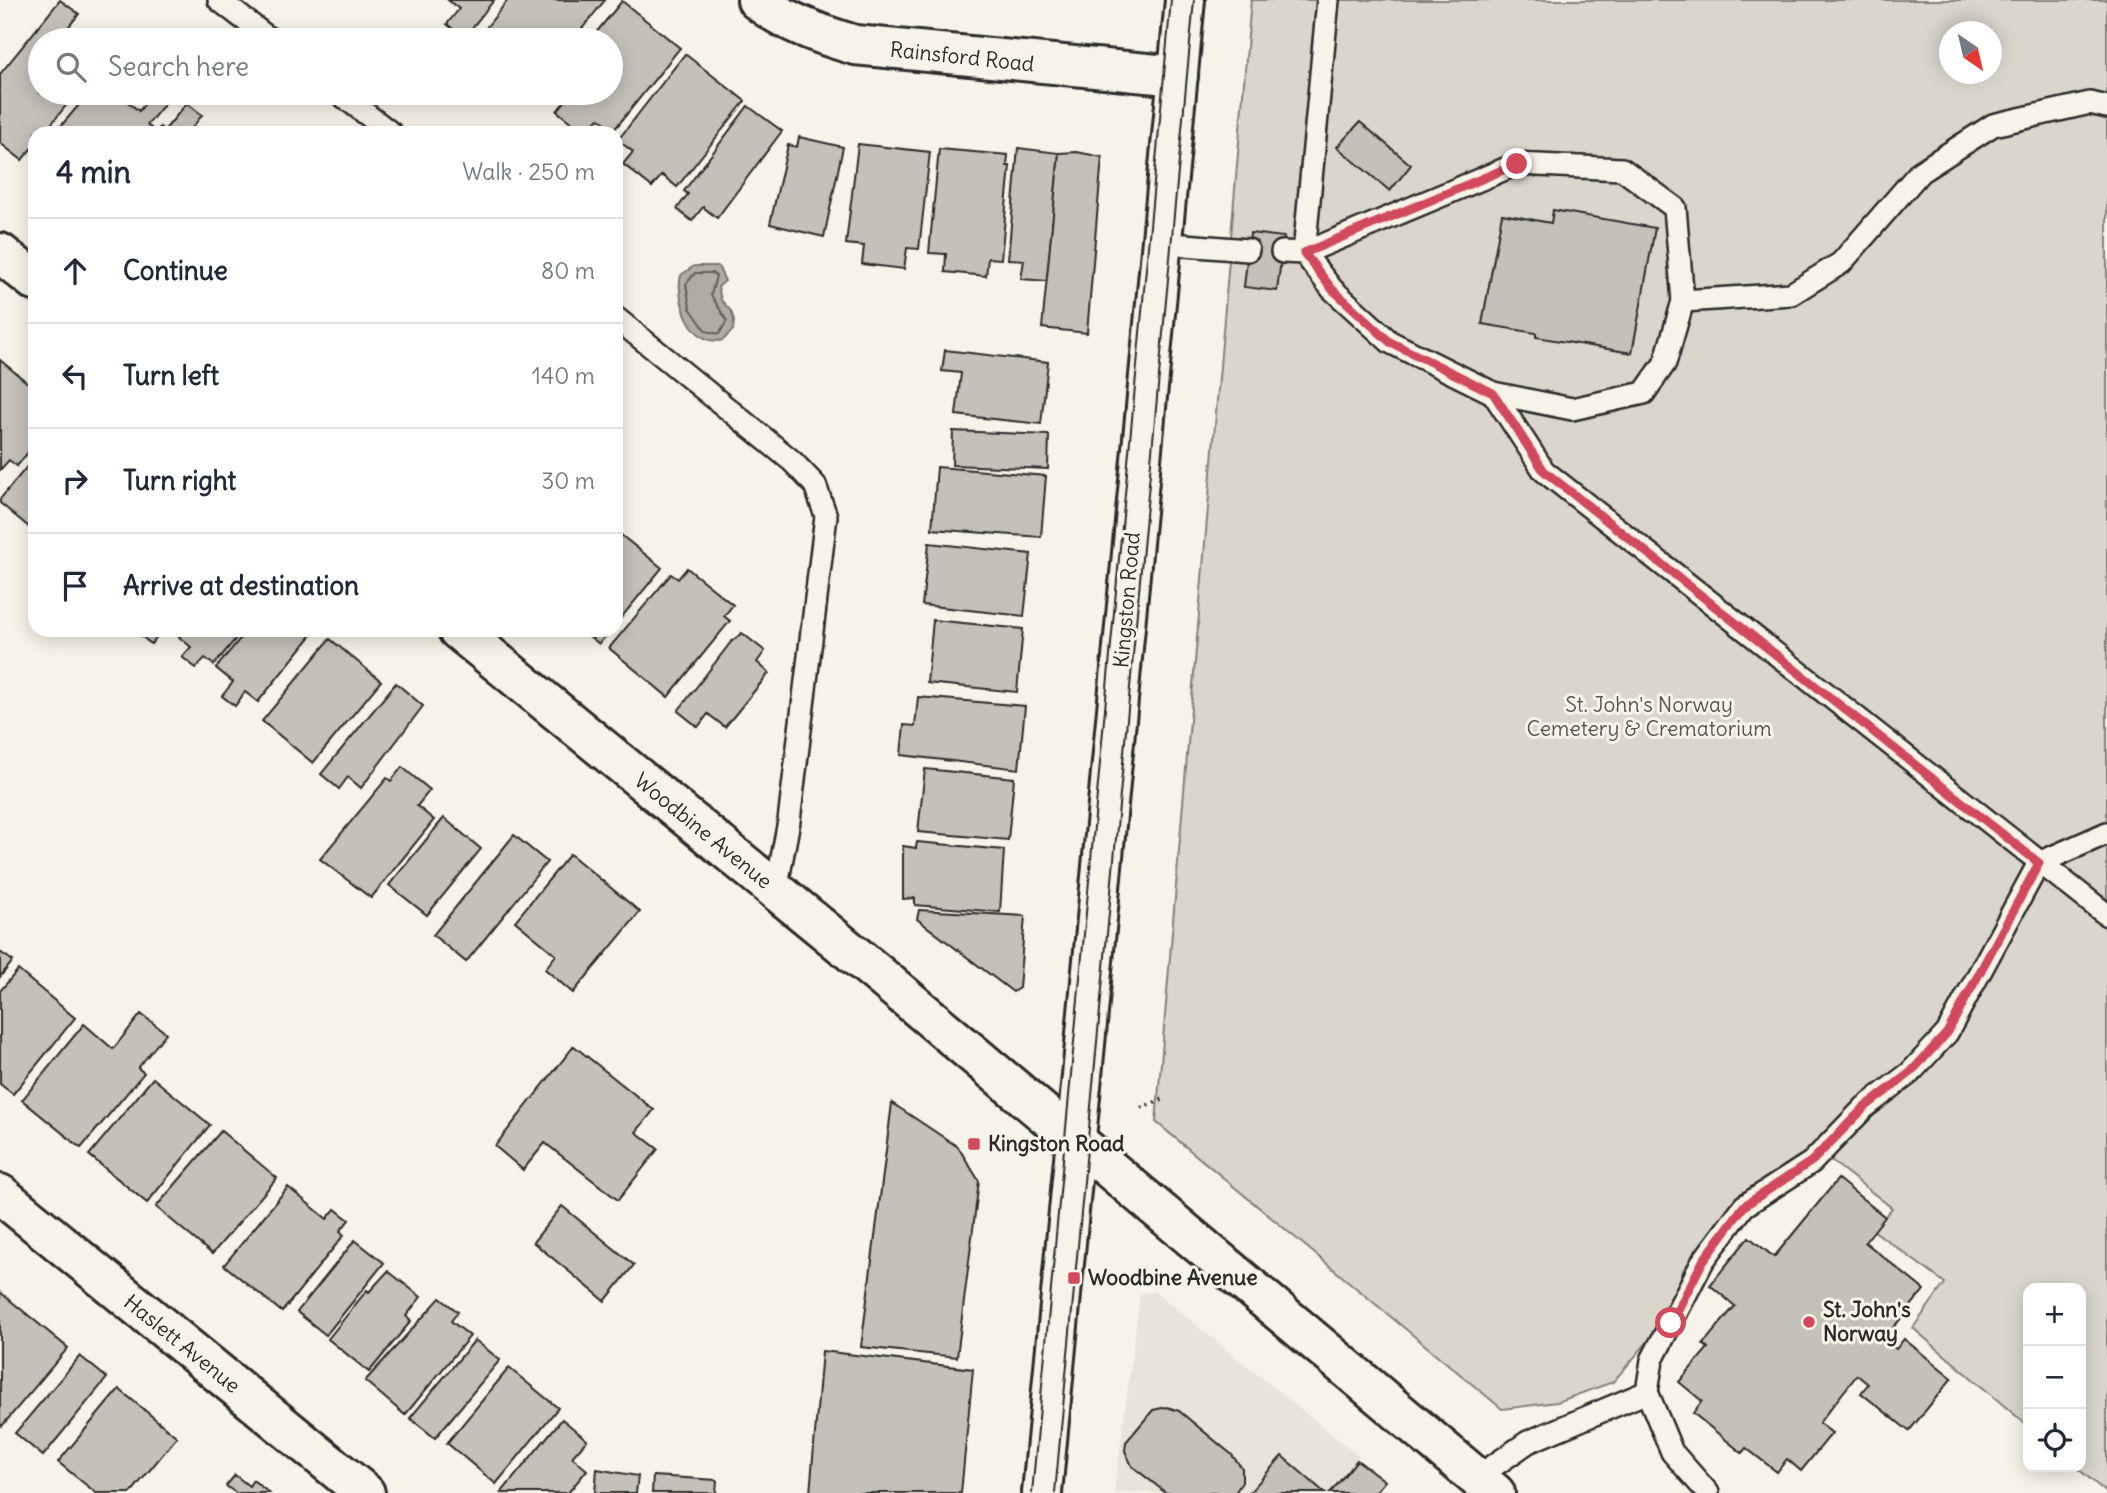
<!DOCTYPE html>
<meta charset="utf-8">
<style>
body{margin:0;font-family:Delius,sans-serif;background:#f6f6f7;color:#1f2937}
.controls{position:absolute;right:21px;bottom:21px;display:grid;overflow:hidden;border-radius:14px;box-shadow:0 4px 18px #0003}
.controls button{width:63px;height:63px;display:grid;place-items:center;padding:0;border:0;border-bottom:2px solid #e0e1e3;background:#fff;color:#1f2937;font:35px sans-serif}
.compass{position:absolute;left:1939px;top:21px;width:63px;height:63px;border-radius:50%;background:#fff;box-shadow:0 4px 18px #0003;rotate:146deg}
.stop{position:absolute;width:21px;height:21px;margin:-16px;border:5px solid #d1495b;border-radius:50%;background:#fff}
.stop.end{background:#d1495b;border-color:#fff;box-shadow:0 2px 7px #0008}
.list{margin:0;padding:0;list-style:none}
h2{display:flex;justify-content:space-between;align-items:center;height:91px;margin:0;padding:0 28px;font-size:30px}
h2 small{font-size:23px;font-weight:400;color:#747a83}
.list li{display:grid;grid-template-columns:46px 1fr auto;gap:21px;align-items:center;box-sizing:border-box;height:105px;padding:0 28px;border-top:2px solid #e0e1e3}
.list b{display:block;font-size:26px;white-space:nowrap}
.list em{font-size:23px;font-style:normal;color:#747a83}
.icon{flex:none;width:38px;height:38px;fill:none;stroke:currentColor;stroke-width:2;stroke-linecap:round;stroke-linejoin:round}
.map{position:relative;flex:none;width:2107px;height:1493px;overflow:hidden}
.search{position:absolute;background:#fff;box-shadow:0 4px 18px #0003;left:28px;top:28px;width:595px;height:77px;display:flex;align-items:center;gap:18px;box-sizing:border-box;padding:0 24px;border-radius:38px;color:#747a83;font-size:26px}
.panel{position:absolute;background:#fff;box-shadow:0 4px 18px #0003;left:28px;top:126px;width:595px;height:511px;border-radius:21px}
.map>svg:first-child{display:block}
.built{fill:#e8e4da}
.green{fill:#dad6cc;stroke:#82807c;stroke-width:2;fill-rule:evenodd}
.water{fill:#afaca4;stroke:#7a7874;stroke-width:2}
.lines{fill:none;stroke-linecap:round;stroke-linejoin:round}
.shore{stroke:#605f5b;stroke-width:2}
.building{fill:#c4c1b9;stroke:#2b2b2b;stroke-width:2}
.lane-casing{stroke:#2b2b2b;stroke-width:26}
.street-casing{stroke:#2b2b2b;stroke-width:44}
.secondary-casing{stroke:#2b2b2b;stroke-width:44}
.path{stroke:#2b2b2b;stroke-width:4.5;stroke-dasharray:2 5;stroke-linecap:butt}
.lane{stroke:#f7f3e8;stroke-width:21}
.street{stroke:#f7f3e8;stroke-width:38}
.secondary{stroke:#f7f3e8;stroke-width:38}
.tram{stroke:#2b2b2b;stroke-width:2}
.route{stroke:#d1495b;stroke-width:9}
.poi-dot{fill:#d1495b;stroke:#f7f3e8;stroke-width:2.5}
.labels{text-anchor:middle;stroke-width:6;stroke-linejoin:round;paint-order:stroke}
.street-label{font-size:21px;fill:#2b2b2b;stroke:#f7f3e8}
.park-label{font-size:21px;fill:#575653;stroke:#f7f3e8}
.poi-label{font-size:21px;font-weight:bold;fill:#2b2b2b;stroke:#f7f3e8;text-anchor:start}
</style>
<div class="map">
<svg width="2107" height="1493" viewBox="0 0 2107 1493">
<rect width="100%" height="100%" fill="#f7f3e8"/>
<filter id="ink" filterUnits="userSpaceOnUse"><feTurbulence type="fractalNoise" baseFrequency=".0143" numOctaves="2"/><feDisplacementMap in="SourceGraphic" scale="14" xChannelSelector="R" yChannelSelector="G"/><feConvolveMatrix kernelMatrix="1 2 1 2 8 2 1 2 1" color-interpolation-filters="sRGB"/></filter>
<g filter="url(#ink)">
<!-- built -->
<polygon class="built" points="1154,1291 1359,1456 1328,1493 1114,1493 1140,1294"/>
<!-- green -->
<path class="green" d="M1251 0H2107V1493L2076 1467H2081V1288H2028V1426L1913 1328 1945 1283 1873 1230 1892 1208 1814 1147 1736 1205 1683 1270 1670 1316 1613 1382 1557 1402 1502 1409 1156 1122ZM1950 32H1992V74H1950Z"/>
<!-- water -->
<path class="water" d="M694 266H718L725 281 718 287 721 300 731 311 734 320 733 330 723 340C691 348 675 298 681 275Z"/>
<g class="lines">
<!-- shore -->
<polygon class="shore" points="695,273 712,273 716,276 711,295 727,321 719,334 706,331 690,308 686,284"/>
</g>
<!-- building -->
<g class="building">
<polygon points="60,0 79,14 58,40 40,40 40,93 76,93 44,133 35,133 35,144 22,160 0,143 0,74"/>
<polygon points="448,0 494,0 464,38 447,24 459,9"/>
<polygon points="508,0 605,0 573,40 501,40 486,28"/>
<polygon points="622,1 680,48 614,130 599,118 584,133 557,111 570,95 567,93 611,93 611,40 590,40"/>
<polygon points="685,54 745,101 677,187 662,175 652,187 623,164 633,152 618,140"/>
<polygon points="89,93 117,93 139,111 151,96 155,99 160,93 172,95 147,125 151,128 147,133 55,133"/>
<polygon points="187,103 202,115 188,133 156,133 160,127 164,131"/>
<polygon points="748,106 782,131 717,218 703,207 692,221 677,209 688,194 684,191"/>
<polygon points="1360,122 1411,165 1390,191 1337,147"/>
<polygon points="799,137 843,147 824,237 770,224 788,145 797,147"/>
<polygon points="858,144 930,152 919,249 907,248 904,269 862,264 864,246 846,244"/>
<polygon points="1018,148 1059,153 1047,281 1021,279 1024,260 1008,259"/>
<polygon points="939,149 1008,155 1007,166 1010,166 1001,259 988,258 986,276 945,272 946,254 929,253"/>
<polygon points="1077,152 1102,157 1087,333 1042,328 1059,153"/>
<polygon points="1553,210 1655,228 1632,353 1536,337 1536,333 1482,324 1502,214 1551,223"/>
<polygon points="1250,233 1284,237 1277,291 1244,287"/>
<polygon points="945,350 1048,362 1041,424 956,415 961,373 942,371"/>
<polygon points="0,360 35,389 35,444 17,466 9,460 0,470"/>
<polygon points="953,431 1049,435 1048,469 952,465"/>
<polygon points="35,457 35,532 0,503 0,499"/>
<polygon points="937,467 1046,476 1041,537 932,529"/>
<polygon points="616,531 662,568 616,624"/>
<polygon points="929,543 1031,554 1024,616 922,605"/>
<polygon points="687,568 733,605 724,616 730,621 668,697 609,648 671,574 678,579"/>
<polygon points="933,620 1023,629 1017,692 927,683"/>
<polygon points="134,630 162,630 151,644"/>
<polygon points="185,630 243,630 214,665 205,658 196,668 182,657 191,647 179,637"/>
<polygon points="247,630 315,631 258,702 245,692 235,706 222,696 233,682 216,668"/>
<polygon points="581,630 611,630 599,644"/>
<polygon points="742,633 765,651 757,662 769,673 725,727 708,714 698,727 678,711 731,642"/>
<polygon points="330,639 381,681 313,763 262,721"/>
<polygon points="396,683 423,706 361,788 348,777 339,789 321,774"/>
<polygon points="918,697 1025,706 1019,769 901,755 904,725 915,726"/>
<polygon points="402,767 430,790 417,806 434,820 371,898 320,859 387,778 391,781"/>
<polygon points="925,769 1014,778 1008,840 918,832"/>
<polygon points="444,818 481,849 427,915 389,885"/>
<polygon points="514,835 547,862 466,962 433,935"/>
<polygon points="917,842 1004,850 1000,912 915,905 915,898 903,899 903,846 916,848"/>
<polygon points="570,854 640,912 573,993 545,969 556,955 515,921"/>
<polygon points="919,910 1025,916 1019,988 1013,992 917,919"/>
<polygon points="0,952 13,961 0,977"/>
<polygon points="18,970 75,1018 13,1094 0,1084 0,991"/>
<polygon points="141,1014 166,1033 138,1068 144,1073 81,1148 22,1100 84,1024 113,1049"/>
<polygon points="574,1046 654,1110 636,1132 658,1149 618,1200 545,1143 523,1170 495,1146"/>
<polygon points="153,1078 210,1125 147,1203 89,1155"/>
<polygon points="892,1103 958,1147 979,1181 957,1357 861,1347"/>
<polygon points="221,1131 277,1178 212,1254 156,1207"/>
<polygon points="1838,1179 1885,1217 1865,1242 1924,1290 1884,1339 1896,1349 1904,1339 1952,1378 1909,1431 1861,1393 1868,1384 1857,1375 1819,1423 1832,1433 1801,1471 1787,1459 1777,1472 1746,1448 1742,1453 1693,1413 1702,1401 1679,1382 1708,1348 1703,1344 1735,1306 1710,1285 1749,1237 1774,1257"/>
<polygon points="288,1187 327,1219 335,1209 349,1220 340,1231 344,1235 282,1312 224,1265"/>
<polygon points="562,1206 634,1265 605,1301 533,1242"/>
<polygon points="355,1240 384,1263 326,1335 297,1312"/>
<polygon points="388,1271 421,1297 406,1316 411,1321 369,1372 328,1339 367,1290 369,1292"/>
<polygon points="0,1292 68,1348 2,1426 0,1424"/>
<polygon points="440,1298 458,1312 451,1321 470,1336 405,1415 365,1381"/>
<polygon points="475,1340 500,1360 435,1438 410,1418"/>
<polygon points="822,1351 973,1369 961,1493 810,1493"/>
<polygon points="80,1356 107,1378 43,1456 15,1433"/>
<polygon points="509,1368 558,1408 496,1484 447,1443"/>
<polygon points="119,1389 177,1437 131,1493 96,1493 58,1462"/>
<polygon points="1167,1407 1179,1411 1231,1454 1242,1468 1242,1482 1235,1493 1166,1493 1132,1466 1125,1451 1126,1442 1153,1410"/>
<polygon points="562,1419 587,1440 572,1457 587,1470 568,1493 501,1493"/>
<polygon points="1282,1456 1325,1493 1249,1493"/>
<polygon points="1357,1460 1385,1481 1375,1493 1330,1493"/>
<polygon points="597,1469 638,1476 636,1493 595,1493"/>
<polygon points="235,1475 249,1486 253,1480 269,1493 236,1493 226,1486"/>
<polygon points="653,1476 717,1480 716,1493 652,1493"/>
</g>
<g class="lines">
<!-- lane casing -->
<g class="lane-casing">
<g id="lane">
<polyline points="219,0 271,40"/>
<polyline points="1328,0 1304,253 1517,164 1622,169 1675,208 1683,301 1791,294 1841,263 1920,172 1993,125 2090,103 2107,107"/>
<polyline points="339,93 391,133"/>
<polyline points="1159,243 1248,250"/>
<polyline points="1282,252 1304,253 1332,289 1390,342 1493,393 1572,409 1644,393 1665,363 1683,301"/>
<polyline points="616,318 792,461 815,485 826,516 789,821 776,890"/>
<polyline points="1493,393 1544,471 2107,915"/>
<polyline points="1647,1392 1672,1452 1708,1493"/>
<polyline points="1476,1478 1528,1442 1647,1392 1652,1360 1671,1323 1703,1261 1744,1206 1812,1162 1865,1107 1910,1073 1947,1033 2039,863 2107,833"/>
</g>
</g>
<!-- street casing -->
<g class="street-casing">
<g id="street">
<path d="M757 0C784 22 821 35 855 45L1178 76"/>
<polyline points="0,1194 365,1493"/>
</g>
</g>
<!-- secondary casing -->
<g class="secondary-casing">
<g id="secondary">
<polyline points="0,253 35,281"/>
<polyline points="458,630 878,974 1495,1493"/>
<polyline points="1042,1493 1185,0"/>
</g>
</g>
<!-- path -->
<polyline class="path" points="1141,1108 1164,1099"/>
<!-- lane -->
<use href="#lane" class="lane"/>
<!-- street -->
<use href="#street" class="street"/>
<!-- secondary -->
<use href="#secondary" class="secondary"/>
<!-- tram -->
<g class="tram">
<polyline points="1032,1493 1171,0"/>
<polyline points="1055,1493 1194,0"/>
</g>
</g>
</g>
<g class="lines" filter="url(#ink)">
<!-- route -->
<polyline class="route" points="1517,164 1304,253 1332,289 1390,342 1493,393 1544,471 2039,863 1947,1033 1910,1073 1865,1107 1812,1161 1744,1206 1703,1261 1671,1323"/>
</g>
<!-- markers -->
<g class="poi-dot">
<rect x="967" y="1137" width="14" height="14" rx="3.5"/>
<rect x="1067" y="1271" width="14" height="14" rx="3.5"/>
<circle cx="1809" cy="1322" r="7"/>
</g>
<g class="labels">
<!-- street labels -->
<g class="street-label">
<text transform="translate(962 57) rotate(6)" y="7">Rainsford Road</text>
<text transform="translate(1127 600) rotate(-85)" y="7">Kingston Road</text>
<text transform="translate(703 831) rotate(39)" y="7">Woodbine Avenue</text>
<text transform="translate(182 1344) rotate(39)" y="7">Haslett Avenue</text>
</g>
<!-- park labels -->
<g class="park-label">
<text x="1649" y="712">St. John's Norway<tspan x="1649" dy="24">Cemetery &amp; Crematorium</tspan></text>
</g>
<!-- poi labels -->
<g class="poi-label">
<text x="988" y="1151">Kingston Road</text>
<text x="1088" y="1285">Woodbine Avenue</text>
<text x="1823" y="1317">St. John's<tspan x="1823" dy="24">Norway</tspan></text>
</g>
</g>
</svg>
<div class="controls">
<button>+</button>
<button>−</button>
<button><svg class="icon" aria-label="locate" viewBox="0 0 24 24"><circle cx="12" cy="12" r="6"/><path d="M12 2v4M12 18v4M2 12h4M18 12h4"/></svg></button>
</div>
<svg class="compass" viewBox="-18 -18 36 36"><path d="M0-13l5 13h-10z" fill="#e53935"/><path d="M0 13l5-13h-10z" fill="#747a83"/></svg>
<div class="stop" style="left:1671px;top:1323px"></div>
<div class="stop end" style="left:1517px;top:164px"></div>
<div class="search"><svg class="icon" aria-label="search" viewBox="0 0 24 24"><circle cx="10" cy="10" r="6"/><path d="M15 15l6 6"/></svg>Search here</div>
<section class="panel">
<h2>4 min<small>Walk · 250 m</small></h2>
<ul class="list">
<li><svg class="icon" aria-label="ahead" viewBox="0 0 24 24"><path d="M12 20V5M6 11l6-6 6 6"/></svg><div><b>Continue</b></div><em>80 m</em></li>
<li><svg class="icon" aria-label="left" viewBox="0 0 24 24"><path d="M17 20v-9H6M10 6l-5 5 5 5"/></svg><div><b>Turn left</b></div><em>140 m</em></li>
<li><svg class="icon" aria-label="right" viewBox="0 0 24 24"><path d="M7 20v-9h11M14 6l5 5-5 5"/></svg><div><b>Turn right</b></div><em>30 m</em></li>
<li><svg class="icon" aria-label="arrive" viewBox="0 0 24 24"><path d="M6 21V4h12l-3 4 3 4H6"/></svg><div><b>Arrive at destination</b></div></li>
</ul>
</section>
</div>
